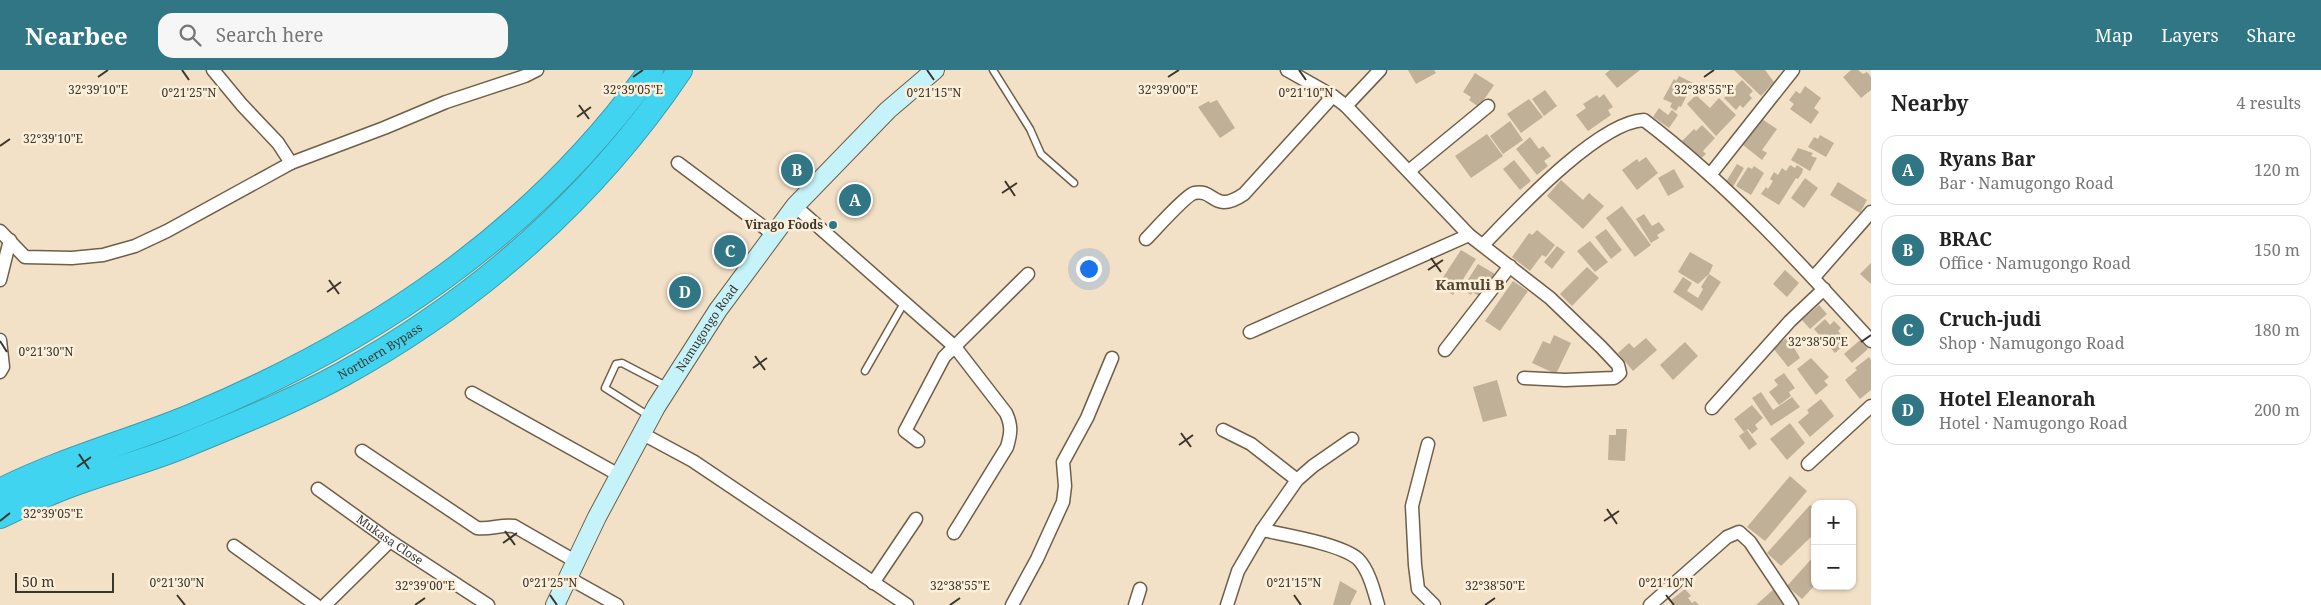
<!DOCTYPE html>
<meta charset="utf-8">
<style>
body{margin:0;font-family:"Noto Serif",serif;background:#f6f6f6;color:#222}
.controls{position:absolute;right:15px;bottom:15px;display:grid;overflow:hidden;border-radius:10px;box-shadow:0 1px 4px #0004}
.controls button{width:45px;height:45px;display:grid;place-items:center;padding:0;border:0;border-bottom:1px solid #e0e0e0;background:#fff;color:#222;font:25px sans-serif}
.scale{position:absolute;left:15px;bottom:12px;width:99px;box-sizing:border-box;padding-left:5px;border:2px solid #3c352b;border-top:0;font-size:14px;line-height:18px;white-space:nowrap;color:#3c352b;-webkit-text-stroke:4px #fcefda;paint-order:stroke}
.you{position:absolute;left:1088px;top:198px;width:18px;height:18px;margin:-12px;border:4px solid #fff;border-radius:50%;background:#1a73e8;box-shadow:0 0 0 8px #1a73e833}
.badge{display:grid;place-items:center;width:32px;height:32px;border-radius:50%;background:#317684;color:#fff;font-size:16px;font-weight:700}
.pin{position:absolute;translate:-50% -50%;border:2px solid #fff;box-shadow:0 1px 5px #0006}
.list{margin:0;padding:0;list-style:none}
h2{display:flex;justify-content:space-between;align-items:center;height:65px;margin:0;padding:0 20px;font-size:21px}
h2 small{font-size:16px;font-weight:400;color:#767676}
.list li{display:grid;grid-template-columns:32px 1fr auto;gap:15px;align-items:center;box-sizing:border-box;height:70px;margin:0 10px 10px;padding:0 10px;border:1px solid #e0e0e0;border-radius:15px}
.list b{display:block;font-size:19px;white-space:nowrap}
.list p{margin:0;font-size:16px;white-space:nowrap;color:#767676}
.list em{font-size:16px;font-style:normal;color:#767676}
.icon{flex:none;width:28px;height:28px;fill:none;stroke:currentColor;stroke-width:2;stroke-linecap:round;stroke-linejoin:round}
.map{position:relative;flex:none;width:1871px;height:535px;overflow:hidden}
header{display:flex;align-items:center;gap:30px;box-sizing:border-box;height:70px;padding:0 25px;background:#317684;color:#fff}
header strong{font-size:24px}
nav{display:flex;gap:28px;margin-inline-start:auto;font-size:18px}
.search{width:350px;height:45px;background:#f6f6f6;display:flex;align-items:center;gap:12px;box-sizing:border-box;padding:0 18px;border-radius:15px;color:#767676;font-size:19px}
main{display:flex}
aside{flex:1;background:#fff}
.map>svg:first-child{display:block}
.building{fill:#c0b097}
.lines{fill:none;stroke-linecap:round;stroke-linejoin:round}
.service-casing{stroke:#6e5f49;stroke-width:9}
.minor-casing{stroke:#6e5f49;stroke-width:15}
.secondary-casing{stroke:#6e5f49;stroke-width:20}
.motorway-casing{stroke:#3f9cab;stroke-width:26}
.service{stroke:#fff;stroke-width:6}
.minor{stroke:#fff;stroke-width:12}
.secondary{stroke:#c6f2fa;stroke-width:18}
.motorway{stroke:#40d4f0;stroke-width:24}
.ticks{fill:none;stroke:#3c352b;stroke-width:2}
.poi-dot{fill:#317684;stroke:#fcefda;stroke-width:2}
.labels{text-anchor:middle;stroke-width:5;stroke-linejoin:round;paint-order:stroke}
.poi-label{font-size:12px;font-weight:bold;fill:#3c352b;stroke:#fcefda;text-anchor:end}
.street-label{font-size:12px;fill:#3c352b;stroke:#fcefda}
.quarter-label{font-size:15px;font-weight:bold;fill:#53452f;stroke:#fcefda}
.ticks-label{font-size:12px;text-anchor:middle;fill:#3c352b;stroke:#fcefda;stroke-width:5;stroke-linejoin:round;paint-order:stroke}
</style>
<header>
<strong>Nearbee</strong>
<div class="search"><svg class="icon" aria-label="search" viewBox="0 0 24 24"><circle cx="10" cy="10" r="6"/><path d="M15 15l6 6"/></svg>Search here</div>
<nav><a>Map</a><a>Layers</a><a>Share</a></nav>
</header>
<main>
<div class="map">
<svg width="1871" height="535" viewBox="0 0 1871 535">
<rect width="100%" height="100%" fill="#f2e1c7"/>
<!-- building -->
<g class="building">
<polygon points="1408,0 1434,0 1436,3 1416,14"/>
<polygon points="1610,0 1640,0 1617,18 1605,4"/>
<polygon points="1734,0 1765,0 1774,12 1761,26"/>
<polygon points="1851,0 1858,0 1863,4 1867,2 1871,7 1871,20 1861,28 1843,7"/>
<polygon points="1475,3 1494,15 1479,37 1469,30 1471,27 1463,22"/>
<polygon points="1679,6 1693,13 1681,37 1679,36 1676,41 1670,37 1672,33 1663,29 1674,9 1676,11"/>
<polygon points="1742,10 1753,21 1749,25 1752,28 1743,38 1740,35 1736,40 1724,28"/>
<polygon points="1805,16 1821,28 1814,38 1819,42 1811,54 1790,39 1794,34 1789,30 1796,21 1800,24"/>
<polygon points="1545,20 1557,36 1544,46 1532,29"/>
<polygon points="1604,24 1613,37 1608,40 1611,45 1588,61 1576,45 1586,38 1583,34 1597,25 1599,28"/>
<polygon points="1696,25 1710,38 1719,28 1736,45 1716,66 1687,34"/>
<polygon points="1529,29 1543,47 1521,63 1507,44"/>
<polygon points="1217,30 1235,58 1220,68 1198,37 1209,31 1210,33"/>
<polygon points="1659,38 1668,45 1672,40 1678,45 1669,58 1653,47"/>
<polygon points="1762,49 1777,59 1762,80 1767,83 1762,90 1743,75"/>
<polygon points="1510,51 1523,70 1503,84 1490,66"/>
<polygon points="1702,55 1715,68 1703,81 1706,84 1699,90 1681,72 1694,59 1696,61"/>
<polygon points="1487,64 1503,86 1471,108 1455,86"/>
<polygon points="1820,65 1834,73 1826,87 1808,77 1814,67 1818,69"/>
<polygon points="1530,67 1539,79 1543,76 1551,86 1544,91 1548,96 1537,105 1516,79"/>
<polygon points="1798,78 1813,83 1811,86 1817,88 1810,101 1791,90"/>
<polygon points="1646,87 1658,103 1637,120 1622,100 1637,89 1639,92"/>
<polygon points="1514,90 1531,111 1520,120 1503,99"/>
<polygon points="1737,94 1744,98 1731,120 1724,115"/>
<polygon points="1790,95 1795,98 1797,95 1803,99 1802,103 1798,109 1796,108 1779,135 1761,124 1766,117 1768,119 1773,111 1770,109 1774,102 1778,105 1782,98 1786,101"/>
<polygon points="1754,96 1764,103 1751,125 1736,116 1748,97 1752,99"/>
<polygon points="1674,99 1684,117 1668,126 1658,108"/>
<polygon points="1805,108 1818,118 1804,138 1791,128"/>
<polygon points="1561,110 1583,130 1589,123 1604,136 1583,159 1547,126"/>
<polygon points="1838,112 1867,130 1860,143 1830,125"/>
<polygon points="1622,136 1651,175 1635,187 1606,148"/>
<polygon points="1644,144 1652,156 1659,152 1665,160 1657,165 1659,168 1651,173 1636,149"/>
<polygon points="1606,159 1622,180 1611,189 1595,167"/>
<polygon points="1537,160 1555,175 1546,187 1542,185 1530,201 1512,187 1529,163 1532,165"/>
<polygon points="1590,171 1608,192 1595,202 1577,181"/>
<polygon points="1557,176 1565,182 1552,199 1544,192"/>
<polygon points="1461,180 1476,189 1453,225 1438,215"/>
<polygon points="1690,182 1713,195 1709,204 1698,214 1678,202"/>
<polygon points="1871,193 1871,214 1860,204"/>
<polygon points="1478,194 1495,204 1481,227 1472,222 1471,225 1462,219"/>
<polygon points="1587,197 1599,208 1572,236 1560,224"/>
<polygon points="1785,200 1799,213 1787,227 1773,214"/>
<polygon points="1709,204 1721,212 1702,241 1673,222 1683,207 1692,213 1687,221 1698,228 1703,219 1701,217"/>
<polygon points="1513,211 1528,221 1500,261 1485,251"/>
<polygon points="1819,235 1827,244 1810,259 1802,250"/>
<polygon points="1825,249 1830,255 1834,251 1841,258 1838,261 1848,272 1835,283 1814,259"/>
<polygon points="1554,265 1571,273 1556,304 1532,293 1543,271 1550,274"/>
<polygon points="1788,267 1800,288 1788,297 1773,278"/>
<polygon points="1646,268 1657,280 1633,301 1618,283 1629,273 1634,278"/>
<polygon points="1860,270 1868,279 1852,293 1844,284"/>
<polygon points="1685,272 1698,286 1673,310 1660,295"/>
<polygon points="1869,287 1871,290 1871,320 1860,329 1845,310 1857,300 1855,298"/>
<polygon points="1811,288 1829,307 1824,311 1828,315 1816,325 1797,299"/>
<polygon points="1784,303 1795,318 1789,322 1791,326 1779,335 1769,322 1778,315 1774,310"/>
<polygon points="1497,310 1507,346 1483,352 1473,317"/>
<polygon points="1761,322 1773,340 1792,327 1800,337 1771,356 1752,328"/>
<polygon points="1821,329 1834,346 1810,367 1798,352 1809,343 1807,340"/>
<polygon points="1752,335 1763,348 1755,355 1758,359 1752,364 1748,359 1744,362 1734,349"/>
<polygon points="1790,353 1805,373 1787,390 1770,369"/>
<polygon points="1616,359 1627,359 1625,391 1608,390 1609,365 1616,365"/>
<polygon points="1747,360 1757,374 1749,380 1739,366"/>
<polygon points="1790,406 1807,421 1765,471 1747,457"/>
<polygon points="1810,435 1815,439 1815,463 1781,496 1767,483"/>
<polygon points="1815,485 1815,515 1802,529 1787,516"/>
<polygon points="1340,511 1357,521 1350,535 1333,535"/>
<polygon points="1685,519 1691,526 1688,528 1692,533 1695,531 1699,535 1675,535 1671,530"/>
<polygon points="1774,519 1788,535 1756,535"/>
</g>
<g class="lines">
<!-- service casing -->
<g class="service-casing">
<g id="service">
<polyline points="993,0 1030,59 1041,84 1074,113"/>
<polyline points="865,301 904,233"/>
<polyline points="649,346 605,318 616,294 622,293 668,317"/>
</g>
</g>
<!-- minor casing -->
<g class="minor-casing">
<g id="minor">
<polyline points="213,0 242,35 278,73 291,93"/>
<polyline points="1287,0 1333,26 1346,36 1469,165 1550,228 1601,277 1618,295 1620,303 1618,305 1614,308 1565,310 1524,308"/>
<polyline points="1346,36 1380,0"/>
<polyline points="678,93 773,164"/>
<polyline points="1409,101 1488,36"/>
<polyline points="1710,105 1793,0"/>
<path d="M795 136 955 277 1006 343C1012 356 1011 363 1007 377L954 463"/>
<polyline points="0,161 25,187 72,188 103,185 135,176 167,161 291,93 384,58 446,32 525,6 537,0"/>
<path d="M1146 169C1154 161 1185 126 1194 123 1215 118 1213 145 1244 124L1333 26"/>
<path d="M1483 175C1515 142 1598 52 1644 50 1728 114 1800 193 1871 271"/>
<polyline points="1814,207 1871,142"/>
<polyline points="0,210 10,170"/>
<polyline points="1250,262 1469,165"/>
<polyline points="0,270 3,297 0,302"/>
<polyline points="1445,280 1510,196"/>
<polyline points="472,323 619,405"/>
<polyline points="1712,338 1790,251 1824,219"/>
<polyline points="1223,360 1251,374 1297,410"/>
<polyline points="641,363 693,391 907,535"/>
<polyline points="918,371 905,361 944,287 1028,204"/>
<polyline points="1428,374 1412,436 1415,495 1418,519 1434,535"/>
<path d="M362 381 477 458C490 460 501 454 514 456L575 491"/>
<polyline points="1808,394 1871,336"/>
<path id="s1" d="M318 419 390 471 488 535"/>
<polyline points="1262,460 1297,410 1313,396 1352,369"/>
<polyline points="234,476 316,535"/>
<polyline points="567,507 617,535"/>
<polyline points="873,513 916,449"/>
<polyline points="325,535 390,471"/>
<polyline points="1012,535 1037,489 1063,432 1065,416 1063,392 1087,348 1112,288"/>
<polyline points="1135,535 1140,519"/>
<path d="M1227 535 1238 501 1262 460C1285 465 1341 474 1358 489 1369 500 1374 521 1378 535"/>
<polyline points="1650,535 1727,467 1739,462 1750,472 1792,535"/>
</g>
</g>
<!-- secondary casing -->
<g class="secondary-casing">
<g id="secondary">
<path id="s2" d="M555 535 597 447 656 337 718 240 795 136 888 40 935 0"/>
</g>
</g>
<!-- motorway casing -->
<g class="motorway-casing">
<g id="motorway">
<path d="M0 421C61 390 129 372 192 346 374 270 535 162 651 0"/>
<path id="s3" d="M0 446C19 437 38 428 57 420 98 403 142 393 183 376 236 354 292 332 343 304 477 230 594 128 680 0"/>
</g>
</g>
<!-- service -->
<use href="#service" class="service"/>
<!-- minor -->
<use href="#minor" class="minor"/>
<!-- secondary -->
<use href="#secondary" class="secondary"/>
<!-- motorway -->
<use href="#motorway" class="motorway"/>
</g>
<!-- ticks -->
<path class="ticks" d="M182 0 189 10M927 0 934 10M1299 0 1306 10M98 7 108 0M633 7 643 0M1168 7 1179 0M1704 7 1714 0M579 35 589 49M577 47 591 37M0 76 10 69M1005 111 1015 126M1002 123 1017 113M1431 188 1441 202M1428 200 1443 190M329 210 339 224M327 222 341 212M0 271 7 282M1861 272 1871 265M755 286 765 300M753 298 767 288M1181 363 1191 377M1179 375 1193 365M79 384 89 399M77 397 91 387M1607 439 1617 454M0 451 10 443M1604 451 1619 441M505 461 515 475M503 473 517 463M177 525 185 535M550 525 557 535M1294 525 1301 535M1666 525 1674 535M415 535 425 528M950 535 960 528M1485 535 1495 528"/>
<!-- markers -->
<circle class="poi-dot" cx="833" cy="155" r="5"/>
<g class="labels">
<!-- poi labels -->
<g class="poi-label">
<text x="823" y="159">Virago Foods</text>
</g>
<!-- street labels -->
<g class="street-label">
<text dy="4" stroke="none"><textPath href="#s2" startOffset="316">Namugongo Road</textPath></text>
<text dy="4" stroke="none"><textPath href="#s3" startOffset="415">Northern Bypass</textPath></text>
<text dy="4" stroke="none"><textPath href="#s1" startOffset="88">Mukasa Close</textPath></text>
</g>
<!-- quarter labels -->
<g class="quarter-label">
<text x="1470" y="220">Kamuli B</text>
</g>
</g>
<g class="ticks-label">
<text x="1168" y="24">32°39'00"E</text>
<text x="98" y="24">32°39'10"E</text>
<text x="1704" y="24">32°38'55"E</text>
<text x="633" y="24">32°39'05"E</text>
<text x="189" y="27">0°21'25"N</text>
<text x="934" y="27">0°21'15"N</text>
<text x="1306" y="27">0°21'10"N</text>
<text x="53" y="73">32°39'10"E</text>
<text x="1818" y="276">32°38'50"E</text>
<text x="46" y="286">0°21'30"N</text>
<text x="53" y="448">32°39'05"E</text>
<text x="177" y="517">0°21'30"N</text>
<text x="550" y="517">0°21'25"N</text>
<text x="1294" y="517">0°21'15"N</text>
<text x="1666" y="517">0°21'10"N</text>
<text x="425" y="520">32°39'00"E</text>
<text x="960" y="520">32°38'55"E</text>
<text x="1495" y="520">32°38'50"E</text>
</g>
</svg>
<div class="controls">
<button>+</button>
<button>−</button>
</div>
<div class="scale">50 m</div>
<div class="you"></div>
<div class="pin badge" style="left:855px;top:130px">A</div>
<div class="pin badge" style="left:797px;top:100px">B</div>
<div class="pin badge" style="left:730px;top:181px">C</div>
<div class="pin badge" style="left:685px;top:222px">D</div>
</div>
<aside>
<h2>Nearby<small>4 results</small></h2>
<ul class="list">
<li><span class="badge">A</span><div><b>Ryans Bar</b><p>Bar · Namugongo Road</p></div><em>120 m</em></li>
<li><span class="badge">B</span><div><b>BRAC</b><p>Office · Namugongo Road</p></div><em>150 m</em></li>
<li><span class="badge">C</span><div><b>Cruch-judi</b><p>Shop · Namugongo Road</p></div><em>180 m</em></li>
<li><span class="badge">D</span><div><b>Hotel Eleanorah</b><p>Hotel · Namugongo Road</p></div><em>200 m</em></li>
</ul>
</aside>
</main>
